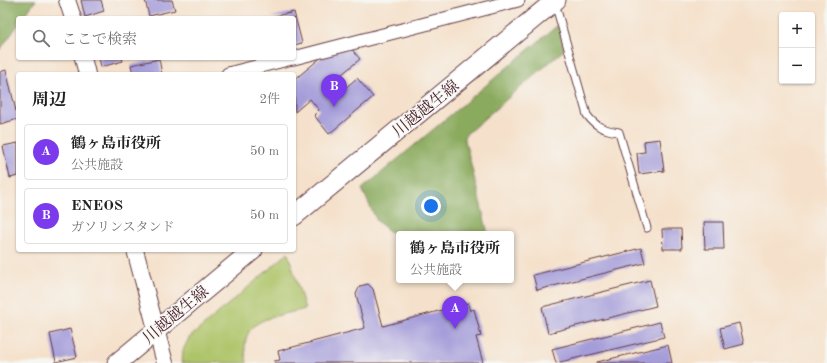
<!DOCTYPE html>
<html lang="ja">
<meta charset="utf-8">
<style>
body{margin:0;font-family:"Old Standard TT","Noto Serif JP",serif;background:#f6f6f6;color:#222}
.controls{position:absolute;right:12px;top:12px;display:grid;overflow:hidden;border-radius:4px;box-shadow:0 1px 3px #0004}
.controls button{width:36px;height:36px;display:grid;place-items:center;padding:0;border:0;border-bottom:1px solid #e0e0e0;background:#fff;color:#222;font:20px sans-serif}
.you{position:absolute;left:431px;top:206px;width:14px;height:14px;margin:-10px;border:3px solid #fff;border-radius:50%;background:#1a73e8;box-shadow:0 0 0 6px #1a73e833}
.badge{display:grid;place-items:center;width:26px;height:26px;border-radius:50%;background:#7c3aed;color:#fff;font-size:13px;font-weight:700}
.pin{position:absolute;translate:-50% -33px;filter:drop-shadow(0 1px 2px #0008)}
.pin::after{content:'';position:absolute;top:21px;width:14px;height:12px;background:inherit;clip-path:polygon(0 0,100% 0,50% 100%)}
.popup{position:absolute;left:396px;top:231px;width:118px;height:52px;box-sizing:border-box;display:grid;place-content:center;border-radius:4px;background:#fff;filter:drop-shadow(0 1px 3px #0005);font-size:13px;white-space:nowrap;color:#767676}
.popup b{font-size:15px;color:#222}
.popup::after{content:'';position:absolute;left:50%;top:100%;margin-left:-8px;border:8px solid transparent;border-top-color:#fff}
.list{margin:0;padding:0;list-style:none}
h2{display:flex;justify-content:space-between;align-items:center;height:52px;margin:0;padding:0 16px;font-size:17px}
h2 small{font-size:13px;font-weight:400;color:#767676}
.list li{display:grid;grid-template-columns:26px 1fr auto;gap:12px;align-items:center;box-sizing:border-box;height:56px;margin:0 8px 8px;padding:0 8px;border:1px solid #e0e0e0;border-radius:4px}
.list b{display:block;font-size:15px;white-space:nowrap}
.list p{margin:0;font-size:13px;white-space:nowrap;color:#767676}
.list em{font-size:13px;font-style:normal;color:#767676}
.icon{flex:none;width:22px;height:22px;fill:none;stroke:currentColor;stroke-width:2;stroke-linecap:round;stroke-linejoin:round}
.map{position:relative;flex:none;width:827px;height:363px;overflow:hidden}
.search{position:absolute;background:#fff;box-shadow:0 1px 3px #0004;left:16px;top:16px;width:280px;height:44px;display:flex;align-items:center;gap:10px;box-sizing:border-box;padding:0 14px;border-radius:4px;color:#767676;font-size:15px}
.panel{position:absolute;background:#fff;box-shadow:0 1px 3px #0004;left:16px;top:72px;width:280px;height:180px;border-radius:4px}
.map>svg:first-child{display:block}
.green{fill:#aec469;stroke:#7c724a}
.forest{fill:#8aaa5d;stroke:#6a6444}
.building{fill:#a59dd9}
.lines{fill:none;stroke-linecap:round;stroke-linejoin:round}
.service-casing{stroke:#643c43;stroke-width:9}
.minor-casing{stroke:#643c43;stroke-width:15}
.tertiary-casing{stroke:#643c43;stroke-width:18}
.secondary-casing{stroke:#643c43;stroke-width:21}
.service{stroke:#fff;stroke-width:7}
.minor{stroke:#fff;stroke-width:13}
.tertiary{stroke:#fff;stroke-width:16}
.secondary{stroke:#fff;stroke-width:19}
.labels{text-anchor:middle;stroke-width:3;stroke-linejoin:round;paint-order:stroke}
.street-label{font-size:16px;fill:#4a1f2b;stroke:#f6f6f2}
</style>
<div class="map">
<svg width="827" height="363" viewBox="0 0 827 363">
<rect width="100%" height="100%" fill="#f6f6f2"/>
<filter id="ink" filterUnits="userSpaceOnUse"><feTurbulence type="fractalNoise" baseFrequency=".025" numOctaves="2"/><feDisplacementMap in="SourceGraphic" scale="8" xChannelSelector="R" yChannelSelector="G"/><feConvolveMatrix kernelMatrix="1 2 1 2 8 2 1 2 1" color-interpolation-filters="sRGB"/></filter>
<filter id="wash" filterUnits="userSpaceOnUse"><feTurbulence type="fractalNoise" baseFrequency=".012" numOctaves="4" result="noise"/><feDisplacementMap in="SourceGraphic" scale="16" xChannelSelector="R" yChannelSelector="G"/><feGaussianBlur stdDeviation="0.9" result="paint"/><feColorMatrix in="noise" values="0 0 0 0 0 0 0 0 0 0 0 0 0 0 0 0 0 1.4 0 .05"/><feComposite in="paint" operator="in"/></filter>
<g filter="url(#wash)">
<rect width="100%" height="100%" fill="#f5e1cb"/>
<!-- green -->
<path class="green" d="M288 253 305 309C272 318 236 317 247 363H182L183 350 189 338Z"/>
<!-- forest -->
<g class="forest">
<polygon points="0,0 36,0 23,18 18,18 18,25 0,50"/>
<polygon points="558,25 564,50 464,136 488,234 399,234 399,239 377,221 362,189"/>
</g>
<g id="blocks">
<!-- building -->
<g class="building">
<polygon points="81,0 101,0 104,11 85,17"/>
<polygon points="145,0 172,0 175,10 149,16"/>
<polygon points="294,12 302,43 294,45 294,18 271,17"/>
<polygon points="350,47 360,59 329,85 337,95 357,78 373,97 329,134 314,115 319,110 310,99 295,112 294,80 324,55"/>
<polygon points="99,58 122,58 123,61 101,67"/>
<polygon points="159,59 162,74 133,74 131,65"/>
<polygon points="6,70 18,119 0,124 0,72"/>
<polygon points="660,139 664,171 639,174 637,153 645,152 644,141"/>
<polygon points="18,143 18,176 10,178 3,146"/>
<polygon points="704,222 723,222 724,249 705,249"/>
<polygon points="662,229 681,229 682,249 663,249"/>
<polygon points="641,248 645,263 537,290 533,275"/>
<polygon points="650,280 656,306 548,333 542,307"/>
<polygon points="368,284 373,289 383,326 468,303 470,311 474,309 481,336 476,337 483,363 275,363 274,361 280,360 278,351 365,328 356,294 360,286"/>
<polygon points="660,322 664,337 556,363 552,349"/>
<polygon points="739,323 744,344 725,349 720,328"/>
<polygon points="70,329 77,357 56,362 50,334"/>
<polygon points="668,345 672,363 597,363 597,362"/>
</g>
</g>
</g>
<g filter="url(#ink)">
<use href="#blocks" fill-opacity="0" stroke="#643c43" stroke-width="1"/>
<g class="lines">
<!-- service casing -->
<g class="service-casing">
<path id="service" d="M555 3 587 115C596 127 604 130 619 132L647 228"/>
</g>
<!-- minor casing -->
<g class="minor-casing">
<g id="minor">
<polyline points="294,58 518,0"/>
<polyline points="228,74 292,58"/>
</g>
</g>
<!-- tertiary casing -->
<g class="tertiary-casing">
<g id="tertiary">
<polyline points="67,0 73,18"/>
<polyline points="83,58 87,74"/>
<polyline points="135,250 165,363"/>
</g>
</g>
<!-- secondary casing -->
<g class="secondary-casing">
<g id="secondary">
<polyline points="294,216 556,0"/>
<polyline points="117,363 253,250"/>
</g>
</g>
<!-- service -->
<use href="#service" class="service"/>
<!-- minor -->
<use href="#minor" class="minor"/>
<!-- tertiary -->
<use href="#tertiary" class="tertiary"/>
<!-- secondary -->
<use href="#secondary" class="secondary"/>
</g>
</g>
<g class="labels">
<!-- street labels -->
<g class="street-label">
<text transform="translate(425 108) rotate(-39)" y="6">川越越生線</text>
<text transform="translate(175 314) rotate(-40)" y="6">川越越生線</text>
</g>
</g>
</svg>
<div class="controls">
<button>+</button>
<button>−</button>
</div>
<div class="you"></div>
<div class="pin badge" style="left:455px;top:329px">A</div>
<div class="popup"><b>鶴ヶ島市役所</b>公共施設</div>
<div class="pin badge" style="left:334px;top:107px">B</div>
<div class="search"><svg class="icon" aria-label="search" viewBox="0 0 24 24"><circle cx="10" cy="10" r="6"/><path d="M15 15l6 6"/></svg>ここで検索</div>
<section class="panel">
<h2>周辺<small>2件</small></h2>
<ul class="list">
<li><span class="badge">A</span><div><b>鶴ヶ島市役所</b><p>公共施設</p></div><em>50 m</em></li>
<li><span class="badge">B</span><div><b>ENEOS</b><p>ガソリンスタンド</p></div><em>50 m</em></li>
</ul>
</section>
</div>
